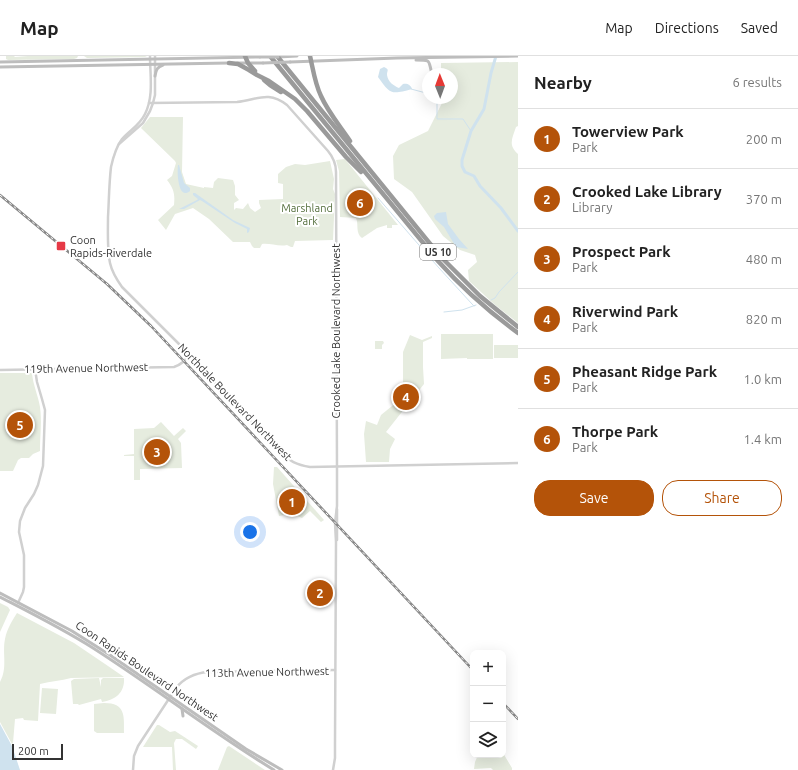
<!DOCTYPE html>
<meta charset="utf-8">
<style>
body{margin:0;font-family:Ubuntu,sans-serif;background:#f2f2f2;color:#222}
.controls{position:absolute;right:12px;bottom:12px;display:grid;overflow:hidden;border-radius:8px;box-shadow:0 4px 16px #0002}
.controls button{width:36px;height:36px;display:grid;place-items:center;padding:0;border:0;border-bottom:1px solid #e0e0e0;background:#fff;color:#222;font:20px sans-serif}
.compass{position:absolute;left:422px;top:12px;width:36px;height:36px;border-radius:50%;background:#fff;box-shadow:0 4px 16px #0002;rotate:359deg}
.scale{position:absolute;left:12px;bottom:10px;width:51px;box-sizing:border-box;padding-left:4px;border:2px solid #333;border-top:0;font-size:11px;line-height:14px;white-space:nowrap;color:#333;-webkit-text-stroke:3px #fff;paint-order:stroke}
.you{position:absolute;left:250px;top:476px;width:14px;height:14px;margin:-10px;border:3px solid #fff;border-radius:50%;background:#1a73e8;box-shadow:0 0 0 6px #1a73e833}
.badge{display:grid;place-items:center;width:26px;height:26px;border-radius:50%;background:#b45309;color:#fff;font-size:13px;font-weight:700}
.pin{position:absolute;translate:-50% -50%;border:2px solid #fff;box-shadow:0 1px 4px #0006}
.list{margin:0;padding:0;list-style:none}
h2{display:flex;justify-content:space-between;align-items:center;height:52px;margin:0;padding:0 16px;font-size:17px}
h2 small{font-size:13px;font-weight:400;color:#767676}
.list li{display:grid;grid-template-columns:26px 1fr auto;gap:12px;align-items:center;box-sizing:border-box;height:60px;padding:0 16px;border-top:1px solid #e0e0e0}
.list b{display:block;font-size:15px;white-space:nowrap}
.list p{margin:0;font-size:13px;white-space:nowrap;color:#767676}
.list em{font-size:13px;font-style:normal;color:#767676}
.actions{display:flex;gap:8px;padding:12px 16px}
.actions a{flex:1;padding:9px 0;border:1px solid #b45309;border-radius:16px;text-align:center;font-size:14px;color:#b45309}
.actions .main{background:#b45309;color:#fff}
.icon{flex:none;width:22px;height:22px;fill:none;stroke:currentColor;stroke-width:2;stroke-linecap:round;stroke-linejoin:round}
.map{position:relative;flex:none;width:518px;height:714px;overflow:hidden}
header{display:flex;align-items:center;gap:24px;box-sizing:border-box;height:56px;padding:0 20px;background:#fff;border-bottom:1px solid #e0e0e0}
header strong{font-size:19px}
nav{display:flex;gap:22px;margin-inline-start:auto;font-size:14px}
main{display:flex}
aside{flex:1;background:#fff}
.map>svg:first-child{display:block}
.green{fill:#e6ecdf}
.water{fill:#cfe2ee}
.lines{fill:none;stroke-linecap:round;stroke-linejoin:round}
.stream{stroke:#cfe2ee;stroke-width:1}
.river{stroke:#cfe2ee;stroke-width:3}
.tertiary{stroke:#d0d0d0;stroke-width:2.5}
.secondary{stroke:#bdbdbd;stroke-width:3}
.motorway{stroke:#9a9a9a;stroke-width:4.5}
.rail-casing{stroke:#888;stroke-width:2.5}
.rail{stroke:#fff;stroke-width:1;stroke-dasharray:3;stroke-linecap:butt}
.secondary-bridge{stroke:#bdbdbd;stroke-width:3}
.poi-dot{fill:#e63946;stroke:#fff;stroke-width:1.5}
.labels{text-anchor:middle;stroke-width:4;stroke-linejoin:round;paint-order:stroke}
.shield{fill:#fff;stroke:#707070;stroke-width:1}
.shield-label{font-size:10px;font-weight:bold;fill:#333}
.park-label{font-size:11px;fill:#56703f;stroke:#fff}
.poi-label{font-size:11px;fill:#333;stroke:#fff;text-anchor:start}
.street-label{font-size:11px;fill:#333;stroke:#fff}
</style>
<header>
<strong>Map</strong>
<nav><a>Map</a><a>Directions</a><a>Saved</a></nav>
</header>
<main>
<div class="map">
<svg width="518" height="714" viewBox="0 0 518 714">
<rect width="100%" height="100%" fill="#fff"/>
<!-- green -->
<g class="green">
<polygon points="6,0 14,0 15,1 28,0 78,0 77,2 74,3 8,4 6,3"/>
<polygon points="84,0 147,0 145,1 87,2"/>
<path d="M518 6V70L516 71C512 83 508 89 518 98V267L494 248 469 225 468 214 477 206 475 199 460 194 443 180 412 136 394 123 393 100 399 89 428 75 442 47V42H452V18H441V7Z"/>
<path d="M150 61H183L182 116 186 128 204 132V131L213 132 214 126 218 122 233 124 235 130V139L239 144 234 147V154L236 152 243 153 248 147 250 152 255 156 261 152 259 147V144L283 143V128L278 127V118L286 111 295 108 305 109 330 105 334 123 333 133 335 138 333 184 295 185 293 191H291L287 189C279 191 270 187 262 188L260 192H254L252 190 250 186H233L209 163 193 152 175 158 166 174 158 164 174 149C175 138 174 133 167 124L172 120 176 107 175 105 141 72Z"/>
<path d="M345 103 398 169H392V172H387V169L377 172 362 182C355 177 359 168 356 162L340 161 339 115 336 104Z"/>
<polygon points="441,278 467,278 467,302 441,303"/>
<rect x="467" y="278" width="26" height="25"/>
<polygon points="410,279 422,284 432,280 432,282 423,286 423,311 424,328 386,376 395,383 390,393 389,406 366,406 364,378 366,365 377,369 381,359 397,346 403,331 403,296"/>
<polygon points="375,285 383,285 384,287 382,289 382,293 375,293"/>
<rect x="494" y="289" width="24" height="13"/>
<path d="M0 317H32C33 329 38 339 40 351 42 365 40 380 40 395L33 398 29 402H21L18 404 13 415H0Z"/>
<polygon points="161,366 174,380 183,372 186,375 178,383 181,387 182,412 140,413 140,424 134,424 134,400 124,400 124,399 134,398 134,373 154,372"/>
<path d="M274 411H277L324 464 321 466 310 455 302 462C294 458 288 458 279 460L273 428Z"/>
<polygon points="0,547 8,551 10,554 0,576"/>
<path d="M17 557 74 587 108 610 124 621 71 622C61 625 51 625 40 628L38 665 24 664 23 662 15 663 13 687 12 688 0 666V626C8 612 2 597 5 583 7 573 12 565 17 557Z"/>
<path d="M99 622 101 631V624L103 622H124C125 637 115 644 102 646L101 643 79 649 78 648H73L71 625 74 623Z"/>
<polygon points="42,632 58,633 56,658 40,657"/>
<path d="M104 647C126 647 124 660 124 677H97L94 675V648Z"/>
<polygon points="157,669 159,669 170,676 175,675 198,690 196,693 182,683 176,683 174,687 176,714 173,714 172,691 143,691"/>
<polygon points="229,690 265,714 218,714 227,691"/>
<polygon points="503,697 512,712 512,714 493,714 491,712 474,713 475,706 478,699 503,699"/>
</g>
<!-- water -->
<g class="water">
<path d="M384 11C390 14 387 14 387 19 388 26 394 30 399 32L403 28C407 27 411 29 412 33 391 39 390 38 378 21L380 13Z"/>
<path d="M178 109H179L184 127 190 132V135C178 145 177 116 178 109Z"/>
<polygon points="193,137 195,137 233,164 250,172 249,176 247,177 247,173 235,167 202,145 200,144 184,153 179,153 197,144 198,143 193,139"/>
<polygon points="446,156 448,168 459,183 468,193 456,191 444,171 435,163 434,160 437,157"/>
<polygon points="0,668 12,690 20,714 0,714"/>
</g>
<g class="lines">
<!-- stream -->
<g class="stream">
<polyline points="411,33 426,37"/>
<polyline points="435,42 437,44 437,63 463,63 471,75"/>
<polyline points="378,142 439,212 472,248 474,250"/>
<polyline points="491,244 495,242 499,236 518,216"/>
<polyline points="444,256 462,254 476,249"/>
</g>
<!-- river -->
<polyline class="river" points="496,0 491,17 484,53 471,75 462,104 462,110 465,116 474,120 480,130 501,152 518,175"/>
<!-- tertiary -->
<g class="tertiary">
<path d="M150 0C150 19 154 40 145 58 140 69 130 74 122 83 116 91 113 102 111 111 109 128 109 144 108 161 108 176 107 192 110 207 112 216 117 224 122 231L179 288 280 396C289 405 297 409 310 411L518 407"/>
<path d="M149 47 237 46C257 44 268 34 287 49L328 95C333 101 336 109 336 116L337 414V450L335 467 336 486 335 686V702L333 714"/>
<polyline points="119,88 143,67 150,55 153,47 155,39 155,0"/>
<path d="M0 314 174 311C180 309 186 304 189 299"/>
<polyline points="337,484 337,453"/>
<polyline points="18,547 23,536 24,531 24,499 19,476 20,465 25,452 34,438 38,429 43,410 45,354 42,343 37,326 35,313"/>
<path d="M133 714 134 700 138 690 176 632C184 622 195 617 208 616L335 614"/>
</g>
<!-- secondary -->
<g class="secondary">
<polyline points="278,1 297,0"/>
<path d="M416 4C432 4 428 4 432 18"/>
<polyline points="0,6 260,1"/>
<polyline points="290,6 397,2 518,0"/>
<polyline points="237,7 263,7"/>
<polyline points="0,11 229,7"/>
<path d="M155 20C156 14 157 11 163 9"/>
<polyline points="0,537 72,575 110,599 246,693 282,714"/>
<path d="M0 541C31 557 63 573 93 592 154 631 212 676 274 714"/>
<polyline points="182,653 183,660"/>
</g>
<!-- motorway -->
<g class="motorway">
<polyline points="245,0 248,7 255,15"/>
<path d="M270 0 438 205C463 233 488 255 518 277"/>
<polyline points="277,0 440,200 480,240 518,271"/>
<path d="M310 0C313 13 315 28 321 40 328 56 340 70 350 85"/>
<polyline points="229,7 238,8 249,14 257,19 269,25 295,43 307,55 346,101 361,116"/>
<polyline points="264,24 270,29 281,36"/>
</g>
<!-- rail casing -->
<g class="rail-casing">
<g id="rail">
<polyline points="0,139 107,228 151,270 473,614"/>
<polyline points="503,647 518,663"/>
</g>
</g>
<!-- rail -->
<use href="#rail" class="rail"/>
<!-- secondary-bridge -->
<g class="secondary-bridge">
<polyline points="260,1 278,1"/>
<polyline points="263,7 290,6"/>
</g>
</g>
<!-- markers -->
<rect class="poi-dot" x="56" y="185" width="10" height="10" rx="2"/>
<g class="labels">
<!-- shield labels -->
<rect class="shield" x="420" y="188" width="36" height="16" rx="3"/>
<g class="shield-label">
<text x="438" y="200">US 10</text>
</g>
<!-- park labels -->
<g class="park-label">
<text x="307" y="156">Marshland<tspan x="307" dy="13">Park</tspan></text>
</g>
<!-- poi labels -->
<g class="poi-label">
<text x="70" y="188">Coon<tspan x="70" dy="13">Rapids-Riverdale</tspan></text>
</g>
<!-- street labels -->
<g class="street-label">
<text transform="translate(336 275) rotate(-90)" y="4">Crooked Lake Boulevard Northwest</text>
<text transform="translate(86 312) rotate(-1)" y="4">119th Avenue Northwest</text>
<text transform="translate(235 346) rotate(46)" y="4">Northdale Boulevard Northwest</text>
<text transform="translate(147 615) rotate(34)" y="4">Coon Rapids Boulevard Northwest</text>
<text transform="translate(267 616) rotate(-1)" y="4">113th Avenue Northwest</text>
</g>
</g>
</svg>
<div class="controls">
<button>+</button>
<button>−</button>
<button><svg class="icon" aria-label="layers" viewBox="0 0 24 24"><path d="M12 4l9 5-9 5-9-5zM3 14l9 5 9-5"/></svg></button>
</div>
<svg class="compass" viewBox="-18 -18 36 36"><path d="M0-13l5 13h-10z" fill="#e53935"/><path d="M0 13l5-13h-10z" fill="#767676"/></svg>
<div class="scale">200 m</div>
<div class="you"></div>
<div class="pin badge" style="left:292px;top:446px">1</div>
<div class="pin badge" style="left:320px;top:537px">2</div>
<div class="pin badge" style="left:157px;top:396px">3</div>
<div class="pin badge" style="left:406px;top:341px">4</div>
<div class="pin badge" style="left:20px;top:369px">5</div>
<div class="pin badge" style="left:360px;top:147px">6</div>
</div>
<aside>
<h2>Nearby<small>6 results</small></h2>
<ul class="list">
<li><span class="badge">1</span><div><b>Towerview Park</b><p>Park</p></div><em>200 m</em></li>
<li><span class="badge">2</span><div><b>Crooked Lake Library</b><p>Library</p></div><em>370 m</em></li>
<li><span class="badge">3</span><div><b>Prospect Park</b><p>Park</p></div><em>480 m</em></li>
<li><span class="badge">4</span><div><b>Riverwind Park</b><p>Park</p></div><em>820 m</em></li>
<li><span class="badge">5</span><div><b>Pheasant Ridge Park</b><p>Park</p></div><em>1.0 km</em></li>
<li><span class="badge">6</span><div><b>Thorpe Park</b><p>Park</p></div><em>1.4 km</em></li>
</ul>
<div class="actions"><a class="main">Save</a><a>Share</a></div>
</aside>
</main>
